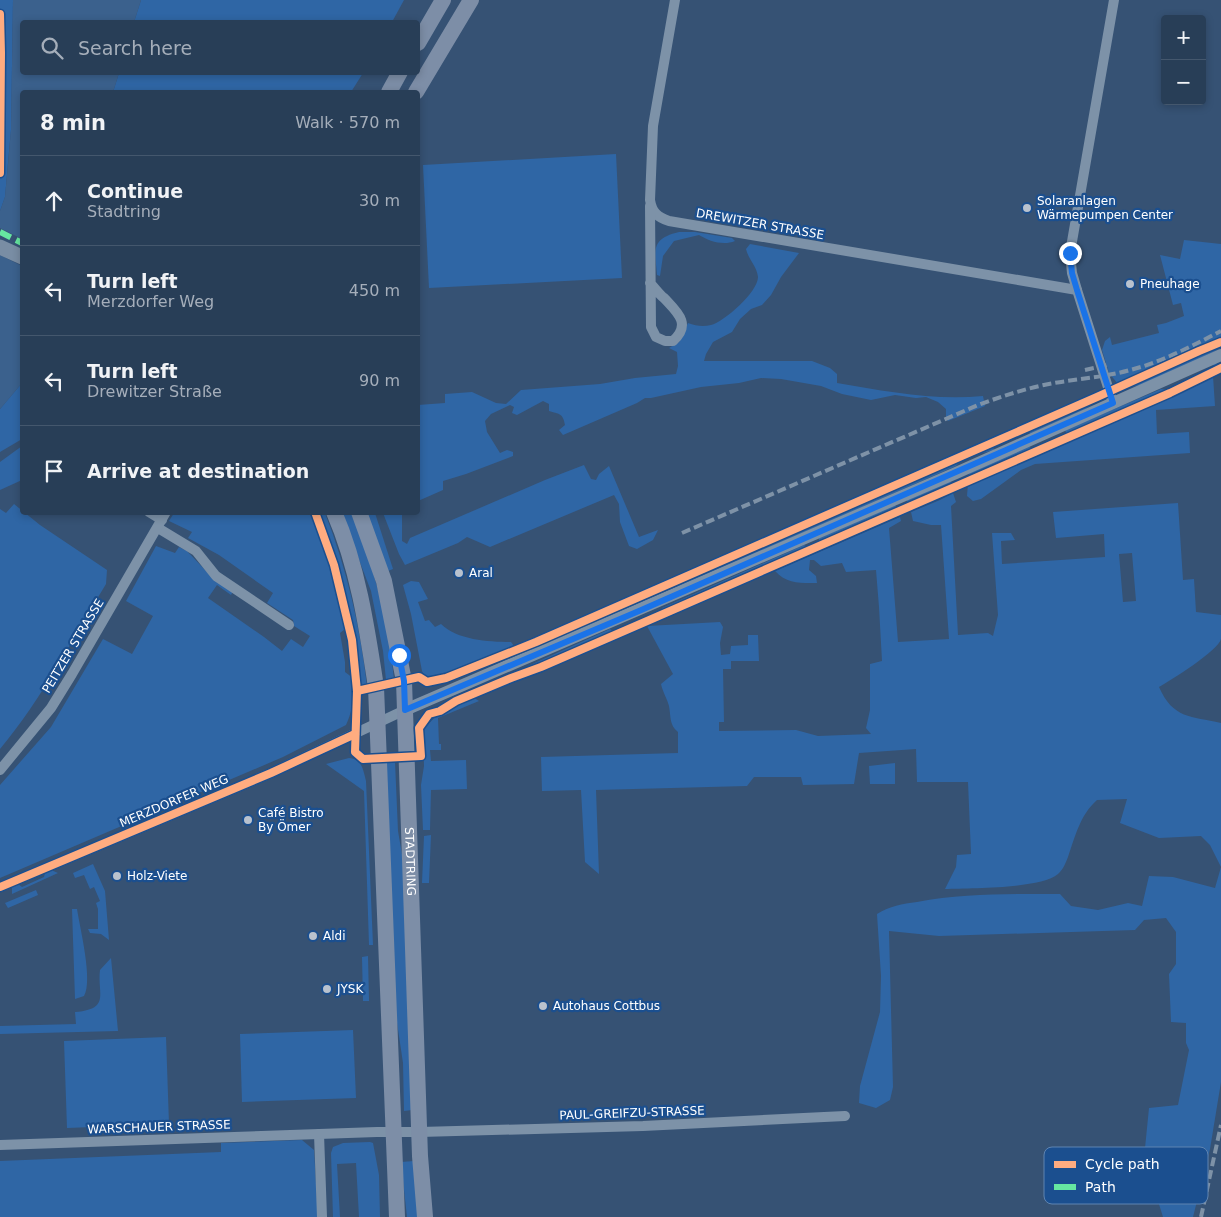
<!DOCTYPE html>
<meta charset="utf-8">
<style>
body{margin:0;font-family:"DejaVu Sans",sans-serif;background:#344961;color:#f1f3f6}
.controls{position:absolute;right:15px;top:15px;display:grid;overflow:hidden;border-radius:5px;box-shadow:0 2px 8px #0003}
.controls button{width:45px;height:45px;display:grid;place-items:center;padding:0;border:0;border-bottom:1px solid #44576d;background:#283e57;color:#f1f3f6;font:25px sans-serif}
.stop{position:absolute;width:15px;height:15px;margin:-11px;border:4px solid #1a73e8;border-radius:50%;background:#fff}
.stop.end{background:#1a73e8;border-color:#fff;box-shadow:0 1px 5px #0008}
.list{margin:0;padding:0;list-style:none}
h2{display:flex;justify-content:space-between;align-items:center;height:65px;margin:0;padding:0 20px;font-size:21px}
h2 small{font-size:16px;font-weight:400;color:#a5aeba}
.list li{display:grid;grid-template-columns:32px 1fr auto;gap:15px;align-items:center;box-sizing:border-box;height:90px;padding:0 20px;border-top:1px solid #44576d}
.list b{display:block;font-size:19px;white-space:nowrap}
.list p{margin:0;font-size:16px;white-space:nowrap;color:#a5aeba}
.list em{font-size:16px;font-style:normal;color:#a5aeba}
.icon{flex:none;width:28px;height:28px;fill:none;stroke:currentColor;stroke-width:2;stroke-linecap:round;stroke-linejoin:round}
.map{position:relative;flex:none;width:1221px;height:1217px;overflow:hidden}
.search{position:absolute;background:#283e57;box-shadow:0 2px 8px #0003;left:20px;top:20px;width:400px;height:55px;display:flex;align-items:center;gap:12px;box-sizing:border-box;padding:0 18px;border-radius:5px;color:#a5aeba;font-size:19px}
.panel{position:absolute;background:#283e57;box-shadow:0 2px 8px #0003;left:20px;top:90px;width:400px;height:425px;border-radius:5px}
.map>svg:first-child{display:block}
.green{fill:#2f66a5;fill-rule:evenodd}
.water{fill:#3b618d}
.pier{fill:#365274}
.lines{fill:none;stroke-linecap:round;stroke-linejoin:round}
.minor{stroke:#7d92a8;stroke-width:10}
.tertiary{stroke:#7d92a8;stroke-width:12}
.secondary{stroke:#798da4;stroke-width:15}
.primary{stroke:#7d8ea7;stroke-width:16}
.rail{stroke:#7e92a7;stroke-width:4;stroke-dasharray:9 4;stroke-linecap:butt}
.quiet{stroke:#66e7a1;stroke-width:6;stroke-dasharray:12 6;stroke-linecap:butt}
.cycleway-casing{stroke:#1b4f8f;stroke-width:11}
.cycleway{stroke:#ffac80;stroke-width:8}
.route{stroke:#1a73e8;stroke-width:6}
.poi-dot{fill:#b9c2ce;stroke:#1b4f8f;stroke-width:2}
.labels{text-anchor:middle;stroke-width:4.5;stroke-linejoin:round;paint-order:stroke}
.poi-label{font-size:12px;fill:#fff;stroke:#1b4f8f;text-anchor:start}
.street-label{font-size:12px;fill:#fff;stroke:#1b4f8f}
.key{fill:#1b4f8f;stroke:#5f84b1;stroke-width:1}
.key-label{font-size:14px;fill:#fff}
</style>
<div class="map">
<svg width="1221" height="1217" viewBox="0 0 1221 1217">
<rect width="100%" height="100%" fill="#365274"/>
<!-- green -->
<g class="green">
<polygon points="0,0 13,0 11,130 5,197 0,211"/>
<polygon points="141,0 404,0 392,22 134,22"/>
<polygon points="119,73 119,72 363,73 351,92 113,92"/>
<polygon points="616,154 622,278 429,288 423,165"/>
<path d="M679 232H695L732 238 735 241C723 246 709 241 699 235L674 241 663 256 660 276 657 275C655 250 650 239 679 232Z"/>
<polygon points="1184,240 1221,244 1221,339 1199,347 1118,384 1109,373 1102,350 1105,341 1110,337 1112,345 1159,333 1157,325 1166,323 1184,316 1181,303 1173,305 1160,255 1180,259"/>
<path d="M750 244 799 253 781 277 771 295 762 305 751 309 740 319 732 332 713 342 706 354 704 361H812L830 368 837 374V383C885 391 934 401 983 396L985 406 948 421 946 417V409L938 402 926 397 916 398 895 395 871 400 842 394 821 386 781 379 761 378 739 383 701 387 651 398H645L637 403 563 435 559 430 565 425C563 413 559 414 549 411V404L543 401 517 415 512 413 514 407 510 405 491 414 485 421 487 432 500 453 507 450 513 452V456L466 474 443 481V490L418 501V405L445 403V394L472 392 496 403 506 404 521 390 600 384 635 378 676 374 678 366 677 352 669 348 679 342 688 323C696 326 703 327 711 325 724 322 758 292 758 277 757 266 748 259 746 249Z"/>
<path d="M1221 345V348C1202 357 1141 391 1123 387Z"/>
<polygon points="1216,363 1220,366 1167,392 1067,435 1065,430 1161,389 1167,390 1211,369 1214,365 1212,364"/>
<polygon points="1213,376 1215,406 1156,410 1157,434 1189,432 1190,453 1035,464 1021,470 981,499 973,501 967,496 968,483"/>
<polygon points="22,383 22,439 0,452 0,409"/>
<polygon points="1093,401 1096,402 1081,412 1030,434 1028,429"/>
<path d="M992 445 994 450C979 455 968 453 956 466L680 587 676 586 675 584Z"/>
<polygon points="22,446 22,480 0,490 0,462"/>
<polygon points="1029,446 1032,450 967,478 970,472"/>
<polygon points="584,465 591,479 596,480 599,474 609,466 639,537 658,530 653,540 637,549 629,546 620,522 619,504 614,495 490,547 467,537 458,543 405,565 399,554 383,513 402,513 402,541 407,544 410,538 545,480"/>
<polygon points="949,481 954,484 907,505 907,499"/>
<path d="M953 493 956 502 951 506 958 635 988 633 993 636 998 615 992 533H1011L1015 540 1001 541 1002 564 1105 557 1104 534 1056 538 1053 512 1178 503 1183 580 1194 579 1196 612 1221 615C1221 622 1221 632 1221 639 1218 651 1171 680 1159 687 1173 719 1191 716 1221 723V1082L1210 1149 1193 1217H1163L1158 1201 1140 1198 1149 1108 1178 1105 1189 1050 1186 1043V1023L1171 1022 1169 974 1176 964V932L1166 918 1144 920 1135 930 939 936 889 931 893 1087 890 1100 876 1108 859 1103 860 1086 880 1012 881 976 877 914C890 906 902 904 917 902 964 893 1012 894 1060 894L1071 906 1098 910 1128 903 1142 906 1149 876 1173 877 1215 888 1221 867 1210 845 1201 836 1159 838 1120 823 1127 799 1097 800C1080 815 1075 837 1068 857 1066 862 1063 870 1058 874 1040 889 970 888 945 889L956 867 957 855 971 854 968 782H917L916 749 859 753 854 784 803 785 801 777H754L747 786 596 790 599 874 585 862 581 790 542 791 541 757 678 753V732C669 725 671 716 669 706 667 698 663 693 661 684L673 674 647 626 720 622 723 627 720 643 721 655 730 654 731 646 748 645V635H758L759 661H731V669H723L724 722H719V731L796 730 818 736 871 734 866 728 870 710V664L882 661 879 607 876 570 846 572 842 563 821 566 814 560H810L809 570 816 576 817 583C800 583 787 584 775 571L900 517 901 521 889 528 898 642 949 639 941 525H931L913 521 911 512 940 500ZM1132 553 1136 601 1123 602 1119 554Z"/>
<path d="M14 504 40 525 107 570 106 584C72 640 42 699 0 749V509L6 513Z"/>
<polygon points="895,505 898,509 819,544 819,538"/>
<path d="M174 513H311L330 563 345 629 340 633 345 662V672L353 678C355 695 353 710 346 725L283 757 0 878V785L51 727 103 639 132 654 153 616 126 601 156 546 175 553 179 547 187 551 207 572 233 591 231 595 217 585 208 598 264 637 282 651 291 639 303 647 310 636 294 626 293 620 267 603 273 593 219 555 188 538 192 532 169 521Z"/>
<path d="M318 513H325C347 570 360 625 367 686L363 688 359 685 356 656 344 592 337 568Z"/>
<path d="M341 513H351C374 565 389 623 394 680L388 682 386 680 383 651 371 591Z"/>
<polygon points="367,513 375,513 393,569 388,571"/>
<polygon points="804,545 809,548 661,612 662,608"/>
<path d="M411 581 419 582 428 599 418 602 425 621 429 620 435 627 441 624C457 640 489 642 511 642L514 646C495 654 443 682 425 678L422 671 411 614 403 585Z"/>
<polygon points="618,609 619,613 540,646 536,644"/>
<polygon points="610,629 615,633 562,656 520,672 519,670"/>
<polygon points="471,696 479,701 438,718 439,744 441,744 441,750 430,750 431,761 466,760 467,789 431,790 430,830 423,830 421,785 424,766 423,730 435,717"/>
<path d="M349 758C362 759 363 769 366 781L373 945H369L364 791 326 764Z"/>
<polygon points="385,762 395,762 398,831 404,866 412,1110 404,1111 403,1063 396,1016"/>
<polygon points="895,763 895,784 870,784 869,766"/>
<polygon points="431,835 429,883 422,883 424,836"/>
<polygon points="93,864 105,891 109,940 101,934 90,933 88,929 98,929 98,909 96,903 100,901 94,887 90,889 84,875 75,878 73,873"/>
<polygon points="51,870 58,873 12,894 12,887 18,884 22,887 44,877 45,873"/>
<polygon points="36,890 38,895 8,908 5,903"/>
<path d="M72 909H77C80 929 93 980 84 996L75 999Z"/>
<polygon points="368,956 369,1001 363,1001 362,957"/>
<path d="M111 958 118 1031 0 1034V1026L76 1024 75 1012C111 1009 97 994 100 970Z"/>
<polygon points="353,1030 356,1098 242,1102 240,1034"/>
<polygon points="166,1037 169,1124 67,1128 64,1041"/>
<polygon points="302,1140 314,1150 318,1217 0,1217 0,1161 221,1152 221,1143"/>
<polygon points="370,1142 373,1143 379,1175 380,1217 359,1217 356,1163 337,1164 340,1217 333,1217 331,1153 333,1147 343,1143"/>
<polygon points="414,1161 418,1217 407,1217 401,1162"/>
</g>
<!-- water -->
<polygon class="water" points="13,0 141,0 134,22 22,22 22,72 119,73 113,92 22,92 22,383 0,409 0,211 5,197 11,130"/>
<!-- pier -->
<polygon class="pier" points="0,228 22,239 22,266 0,255"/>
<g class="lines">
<!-- minor -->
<g class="minor">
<path d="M675 0 653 126 650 200C652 212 657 217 669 221L1077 290 1113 403"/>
<path d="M650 206 651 327 656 337 665 341H673C692 324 677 312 664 298 659 294 655 288 650 283"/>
<polyline points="1077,290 1072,273 1070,253 1114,0"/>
<polyline points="149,512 162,520"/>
<polyline points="158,528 196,551 216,576 289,625"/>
<polyline points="0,770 51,708 72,674 166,512"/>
<polyline points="0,887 271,773 405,710"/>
<polyline points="319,1134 322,1217"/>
<polyline points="0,1145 377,1132 420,1132 643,1126 845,1116"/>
</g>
<!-- tertiary -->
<polyline class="tertiary" points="405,710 956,473 1221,355"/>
<!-- secondary -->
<polyline class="secondary" points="0,247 22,257"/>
<!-- primary -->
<g class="primary">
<polyline points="418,43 443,0"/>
<polyline points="389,92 400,72"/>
<polyline points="416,92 471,0"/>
<path d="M334 512C358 567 367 628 376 687L397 1217"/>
<path id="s1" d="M359 512 384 581 404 681 420 1156 425 1217"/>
</g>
<!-- rail -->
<g class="rail">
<polyline points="1085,370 1107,365"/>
<path d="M682 533 978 405C1000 397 1021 390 1044 385 1072 379 1102 378 1130 370 1162 362 1192 346 1221 331"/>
<polyline points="1201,1217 1221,1125"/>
</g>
<!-- quiet -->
<polyline class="quiet" points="0,232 22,243"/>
<!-- cycleway casing -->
<g class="cycleway-casing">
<g id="cycleway">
<polyline points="0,14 1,53 0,173"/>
<polyline points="315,512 334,565 352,640 357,691 355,752 363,759 421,756 419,728 429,714 440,711 456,701 511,678 541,667 654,618 1170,393 1221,368"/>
<polyline points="357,691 419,677 427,682 446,678 536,642 1097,397 1199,351 1221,342"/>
<polyline points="0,887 271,773 355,734"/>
</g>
</g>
<!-- cycleway -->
<use href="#cycleway" class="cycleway"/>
</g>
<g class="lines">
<!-- route -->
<polyline class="route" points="399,655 404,681 405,710 639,611 1113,403 1077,290 1072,273 1070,253"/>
</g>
<!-- markers -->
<g class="poi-dot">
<circle cx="1027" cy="208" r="5"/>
<circle cx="1130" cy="284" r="5"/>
<circle cx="459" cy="573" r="5"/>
<circle cx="248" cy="820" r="5"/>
<circle cx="117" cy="876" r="5"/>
<circle cx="313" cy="936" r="5"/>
<circle cx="327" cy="989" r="5"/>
<circle cx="543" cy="1006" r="5"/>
</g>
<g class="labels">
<!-- poi labels -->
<g class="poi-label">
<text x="1037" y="205">Solaranlagen<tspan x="1037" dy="14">Wärmepumpen Center</tspan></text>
<text x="1140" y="288">Pneuhage</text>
<text x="469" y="577">Aral</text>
<text x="258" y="817">Café Bistro<tspan x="258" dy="14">By Ömer</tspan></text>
<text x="127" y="880">Holz-Viete</text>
<text x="323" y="940">Aldi</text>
<text x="337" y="993">JYSK</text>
<text x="553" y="1010">Autohaus Cottbus</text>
</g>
<!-- street labels -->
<g class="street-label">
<text transform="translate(760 224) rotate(10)" y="4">DREWITZER STRASSE</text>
<text transform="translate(73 646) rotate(-59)" y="4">PEITZER STRASSE</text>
<text transform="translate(174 801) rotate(-23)" y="4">MERZDORFER WEG</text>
<text dy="4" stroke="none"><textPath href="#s1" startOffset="356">STADTRING</textPath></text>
<text transform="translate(632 1113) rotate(-2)" y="4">PAUL-GREIFZU-STRASSE</text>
<text transform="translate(159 1127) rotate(-2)" y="4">WARSCHAUER STRASSE</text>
</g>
</g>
<!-- legend -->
<rect x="1044" y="1147" width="164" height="57" rx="8" class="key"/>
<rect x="1054" y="1161" width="22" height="7" fill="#ffac80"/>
<rect x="1054" y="1184" width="22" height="6" fill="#66e7a1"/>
<g class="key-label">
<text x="1085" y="1169">Cycle path</text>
<text x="1085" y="1192">Path</text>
</g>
</svg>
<div class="controls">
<button>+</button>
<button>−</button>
</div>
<div class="stop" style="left:399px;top:655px"></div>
<div class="stop end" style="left:1070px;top:253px"></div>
<div class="search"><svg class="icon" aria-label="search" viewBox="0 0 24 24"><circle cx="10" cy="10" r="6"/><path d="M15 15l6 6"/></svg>Search here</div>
<section class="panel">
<h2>8 min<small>Walk · 570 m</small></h2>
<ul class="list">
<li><svg class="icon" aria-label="ahead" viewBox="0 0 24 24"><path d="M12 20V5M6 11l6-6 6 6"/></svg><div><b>Continue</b><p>Stadtring</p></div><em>30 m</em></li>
<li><svg class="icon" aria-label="left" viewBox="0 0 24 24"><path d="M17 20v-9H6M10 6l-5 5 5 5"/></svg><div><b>Turn left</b><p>Merzdorfer Weg</p></div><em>450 m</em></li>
<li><svg class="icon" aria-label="left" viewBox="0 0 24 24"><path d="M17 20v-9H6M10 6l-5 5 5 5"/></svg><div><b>Turn left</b><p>Drewitzer Straße</p></div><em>90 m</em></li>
<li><svg class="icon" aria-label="arrive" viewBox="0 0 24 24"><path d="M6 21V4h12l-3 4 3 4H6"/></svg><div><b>Arrive at destination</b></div></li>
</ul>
</section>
</div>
